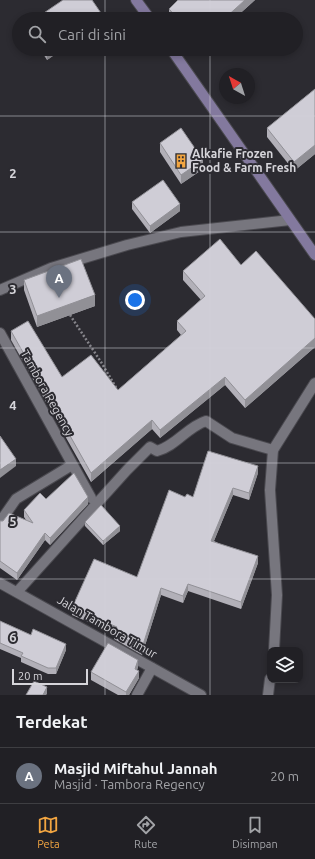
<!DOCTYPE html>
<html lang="id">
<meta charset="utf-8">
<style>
body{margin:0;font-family:Ubuntu,sans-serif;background:#2d2d32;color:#f1f3f6}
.controls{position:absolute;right:12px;bottom:12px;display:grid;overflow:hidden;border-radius:8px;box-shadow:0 2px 6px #0003}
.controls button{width:36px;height:36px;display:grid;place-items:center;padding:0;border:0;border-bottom:1px solid #3e3e42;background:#212025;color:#f1f3f6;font:20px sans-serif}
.compass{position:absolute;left:219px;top:68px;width:36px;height:36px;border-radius:50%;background:#212025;box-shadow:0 2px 6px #0003;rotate:321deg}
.scale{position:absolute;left:12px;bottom:10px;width:76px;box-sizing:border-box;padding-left:4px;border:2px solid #d6d5da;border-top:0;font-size:11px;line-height:14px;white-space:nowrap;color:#d6d5da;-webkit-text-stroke:3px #2c2b31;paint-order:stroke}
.you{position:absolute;left:135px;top:300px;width:14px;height:14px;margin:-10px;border:3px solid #fff;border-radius:50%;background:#1a73e8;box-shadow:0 0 0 6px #1a73e833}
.badge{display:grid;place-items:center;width:26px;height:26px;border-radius:50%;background:#f2a541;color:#fff;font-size:13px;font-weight:700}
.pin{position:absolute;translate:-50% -33px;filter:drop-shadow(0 1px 2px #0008)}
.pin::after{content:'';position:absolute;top:21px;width:14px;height:12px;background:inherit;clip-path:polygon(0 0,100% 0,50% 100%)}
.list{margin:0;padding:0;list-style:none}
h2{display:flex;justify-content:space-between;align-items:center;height:52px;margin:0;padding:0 16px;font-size:17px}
h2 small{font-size:13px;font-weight:400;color:#a2a3a7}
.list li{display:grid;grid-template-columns:26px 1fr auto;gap:12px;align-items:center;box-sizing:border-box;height:56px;padding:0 16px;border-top:1px solid #3e3e42}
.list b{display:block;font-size:15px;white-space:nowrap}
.list p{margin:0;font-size:13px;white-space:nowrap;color:#a2a3a7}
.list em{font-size:13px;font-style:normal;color:#a2a3a7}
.icon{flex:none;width:22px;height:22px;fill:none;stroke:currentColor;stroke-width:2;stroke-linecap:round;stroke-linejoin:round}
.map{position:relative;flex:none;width:315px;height:695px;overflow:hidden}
.search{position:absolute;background:#212025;box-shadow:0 2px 6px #0003;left:12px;right:12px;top:12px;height:44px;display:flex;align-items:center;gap:10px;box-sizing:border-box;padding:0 14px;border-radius:22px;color:#a2a3a7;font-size:15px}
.sheet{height:108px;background:#212025}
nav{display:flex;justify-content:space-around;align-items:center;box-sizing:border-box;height:56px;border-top:1px solid #3e3e42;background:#212025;font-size:11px;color:#a2a3a7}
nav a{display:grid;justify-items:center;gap:2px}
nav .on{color:#f2a541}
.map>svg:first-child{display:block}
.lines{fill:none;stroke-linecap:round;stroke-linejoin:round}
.street-casing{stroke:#4a494f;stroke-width:12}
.secondary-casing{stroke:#4a494f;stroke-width:12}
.path{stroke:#86858b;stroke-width:2.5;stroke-dasharray:2 2;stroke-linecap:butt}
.street{stroke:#77767e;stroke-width:10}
.secondary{stroke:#83799e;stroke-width:10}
.wall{fill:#b2b0b8}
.shaded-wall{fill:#919096}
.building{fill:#cfcdd6;stroke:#919096}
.grid{fill:none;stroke:#d6d5da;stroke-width:1;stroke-opacity:0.55}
.labels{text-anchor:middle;stroke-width:4;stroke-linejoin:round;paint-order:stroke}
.poi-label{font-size:12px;font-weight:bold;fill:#d6d5da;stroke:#2c2b31;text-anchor:start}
.street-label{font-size:12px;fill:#d6d5da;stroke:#2c2b31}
.grid-label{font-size:13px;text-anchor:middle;font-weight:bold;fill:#d6d5da;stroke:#2c2b31;stroke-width:4;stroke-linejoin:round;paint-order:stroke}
</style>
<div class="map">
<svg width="315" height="695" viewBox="0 0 315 695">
<rect width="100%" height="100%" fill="#2c2b31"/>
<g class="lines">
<!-- street casing -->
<g class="street-casing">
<g id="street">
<polyline points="0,290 51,268 127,245 181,232 290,220"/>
<polyline points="0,333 91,498"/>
<polyline points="0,522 16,499 72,465"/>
<polyline points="0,583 201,695"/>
<path d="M18 591 127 470 150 447 157 451C176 446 187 427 206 421L232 438 273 450"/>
<polyline points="274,650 277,595 270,490 273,450 315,383"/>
<polyline points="137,695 152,668"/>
<polyline points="268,695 270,679"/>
</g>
</g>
<!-- secondary casing -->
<g class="secondary-casing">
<g id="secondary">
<polyline points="136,0 150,19"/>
<polyline points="171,49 315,255"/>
</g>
</g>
<!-- path -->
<polyline class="path" points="70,315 101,362 117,389"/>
<!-- street -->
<use href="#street" class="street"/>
<!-- secondary -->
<use href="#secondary" class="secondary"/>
</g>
<!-- wall -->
<g class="wall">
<polygon points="178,0 255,0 234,19 170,19 169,18 169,9"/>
<polygon points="40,49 63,49 47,60"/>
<polygon points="315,89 315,154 294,171 267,137 267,128"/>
<polygon points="160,143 203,169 181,184 160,152"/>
<polygon points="132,202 180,211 150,233 132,209"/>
<polygon points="241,265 315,319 315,347 245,408 225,385 160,438 152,429 91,482 11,340 11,331 62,377 118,390 181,335 177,330 177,321 201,300 183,280 183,271"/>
<polygon points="24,280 95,306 37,327 24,290"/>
<polygon points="258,473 249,500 233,495 214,541 258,563 241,609 188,591 183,603 161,595 142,655 114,639 114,633 72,615 72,608 137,577 185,497 193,497"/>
<polygon points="46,499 88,504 50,545 45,540 17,580 0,568 0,521 26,520 24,517 24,510"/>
<polygon points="85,522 120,531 103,545 85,526"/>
<polygon points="0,621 31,635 66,650 56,674 48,674 21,662 21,658 0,649"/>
<polygon points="138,667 137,670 139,678 129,695 118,695 91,680 91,672"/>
</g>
<!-- shaded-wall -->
<g class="shaded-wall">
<polygon points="245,0 255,0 234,19 224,19"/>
<polygon points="103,16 103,19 98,19"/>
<polygon points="52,49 63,49 47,60 47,52"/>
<polygon points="315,145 315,154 294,171 294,162"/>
<polygon points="203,160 203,169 181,184 181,175"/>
<polygon points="180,204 180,211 150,233 150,226"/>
<polygon points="95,295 95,306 37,327 37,316"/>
<polygon points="315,338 315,347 245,408 245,400"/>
<polygon points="225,377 225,385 160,438 160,430"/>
<polygon points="152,420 152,429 91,482 91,473"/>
<polygon points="16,459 16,466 0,478 0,470"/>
<polygon points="258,466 258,473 249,500 249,493"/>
<polygon points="233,488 233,495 211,548 211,541"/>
<polygon points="88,497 88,504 50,545 50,538"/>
<polygon points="120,526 120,531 103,545 103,541"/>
<polygon points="45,533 45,540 17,580 17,573"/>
<polygon points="258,556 258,563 241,609 241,602"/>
<polygon points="188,584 188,591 183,603 183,596"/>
<polygon points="161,588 161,595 142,655 142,648"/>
<polygon points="66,644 66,650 56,674 56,668"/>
<polygon points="138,660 138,667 135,676 135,669"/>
<polygon points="139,671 139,678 129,695 126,695 126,692"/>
<polygon points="47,687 47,694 46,695 43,695"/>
</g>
<!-- building -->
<g class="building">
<polygon points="63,0 92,0 103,16 98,19 35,19"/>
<polygon points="178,0 245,0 224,19 178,19 169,9"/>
<polygon points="44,49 52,49 47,52"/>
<polygon points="315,89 315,145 294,162 267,128"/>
<polygon points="181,128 203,160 181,175 160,143"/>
<polygon points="163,180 180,204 150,226 132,202"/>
<polygon points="220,239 241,265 256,251 315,319 315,338 245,400 225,377 160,430 152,420 91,473 11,331 28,321 62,377 91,355 118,390 186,331 177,321 205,296 183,271"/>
<polygon points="81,259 95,295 37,316 24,280"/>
<polygon points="0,436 16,459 0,470"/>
<polygon points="208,451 258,466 249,493 233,488 211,541 258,556 241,602 188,584 183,596 161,588 142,648 114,632 117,627 72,608 94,559 137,577 169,490 185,497 187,494 193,497"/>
<polygon points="74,473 88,497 50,538 45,533 17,573 0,561 0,521 3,521 9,513 33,523 24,510 40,493 46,499"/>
<polygon points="101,505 120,526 103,541 85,522"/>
<polygon points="0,621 31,635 33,629 66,644 56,668 48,668 21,656 23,653 0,643"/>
<polygon points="108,643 138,660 135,669 139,671 126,692 91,672"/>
<polygon points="34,681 47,687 43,695 26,695"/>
</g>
<!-- grid -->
<path class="grid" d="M105 0V19M210 0V19M105 49V695M210 49V695M0 116H315M0 232H315M0 348H315M0 463H315M0 579H315"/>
<!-- icons -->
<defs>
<g id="building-bare" transform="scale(1.08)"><path d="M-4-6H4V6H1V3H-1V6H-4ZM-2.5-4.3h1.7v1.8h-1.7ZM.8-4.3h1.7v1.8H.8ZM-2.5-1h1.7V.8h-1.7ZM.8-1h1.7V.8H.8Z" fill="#f2a541" stroke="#2c2b31" stroke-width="2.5" paint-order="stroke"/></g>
</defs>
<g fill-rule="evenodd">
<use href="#building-bare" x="181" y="161"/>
</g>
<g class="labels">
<!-- poi labels -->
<g class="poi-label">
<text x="192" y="158">Alkafie Frozen<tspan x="192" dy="14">Food &amp; Farm Fresh</tspan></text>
</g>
<!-- street labels -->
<g class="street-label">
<text transform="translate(47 393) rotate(61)" y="4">Tambora Regency</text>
<text transform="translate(107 627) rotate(30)" y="4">Jalan Tambora Timur</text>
</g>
</g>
<g class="grid-label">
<text x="13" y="178">2</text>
<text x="13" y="294">3</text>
<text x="13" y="410">4</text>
<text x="13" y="526">5</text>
<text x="13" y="642">6</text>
</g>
</svg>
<div class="controls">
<button><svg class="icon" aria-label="layers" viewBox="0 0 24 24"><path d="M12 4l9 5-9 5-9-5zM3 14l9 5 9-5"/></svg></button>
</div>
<svg class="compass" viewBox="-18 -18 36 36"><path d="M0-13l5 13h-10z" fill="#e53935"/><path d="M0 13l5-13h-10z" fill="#a2a3a7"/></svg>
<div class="scale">20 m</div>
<div class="you"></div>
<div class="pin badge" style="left:59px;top:298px;background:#6b7280">A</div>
<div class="search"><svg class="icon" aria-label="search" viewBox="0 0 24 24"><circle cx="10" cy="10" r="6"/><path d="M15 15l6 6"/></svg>Cari di sini</div>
</div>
<section class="sheet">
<h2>Terdekat<small></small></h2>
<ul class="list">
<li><span class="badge" style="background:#6b7280">A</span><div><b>Masjid Miftahul Jannah</b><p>Masjid · Tambora Regency</p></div><em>20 m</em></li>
</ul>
</section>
<nav>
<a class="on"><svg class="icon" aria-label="map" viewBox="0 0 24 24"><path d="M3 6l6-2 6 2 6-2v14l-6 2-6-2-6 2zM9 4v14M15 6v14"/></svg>Peta</a>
<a><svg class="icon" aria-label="directions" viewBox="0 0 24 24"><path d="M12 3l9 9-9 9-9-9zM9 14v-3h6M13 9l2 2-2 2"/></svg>Rute</a>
<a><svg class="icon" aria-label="saved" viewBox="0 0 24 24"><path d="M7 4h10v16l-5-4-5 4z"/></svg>Disimpan</a>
</nav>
